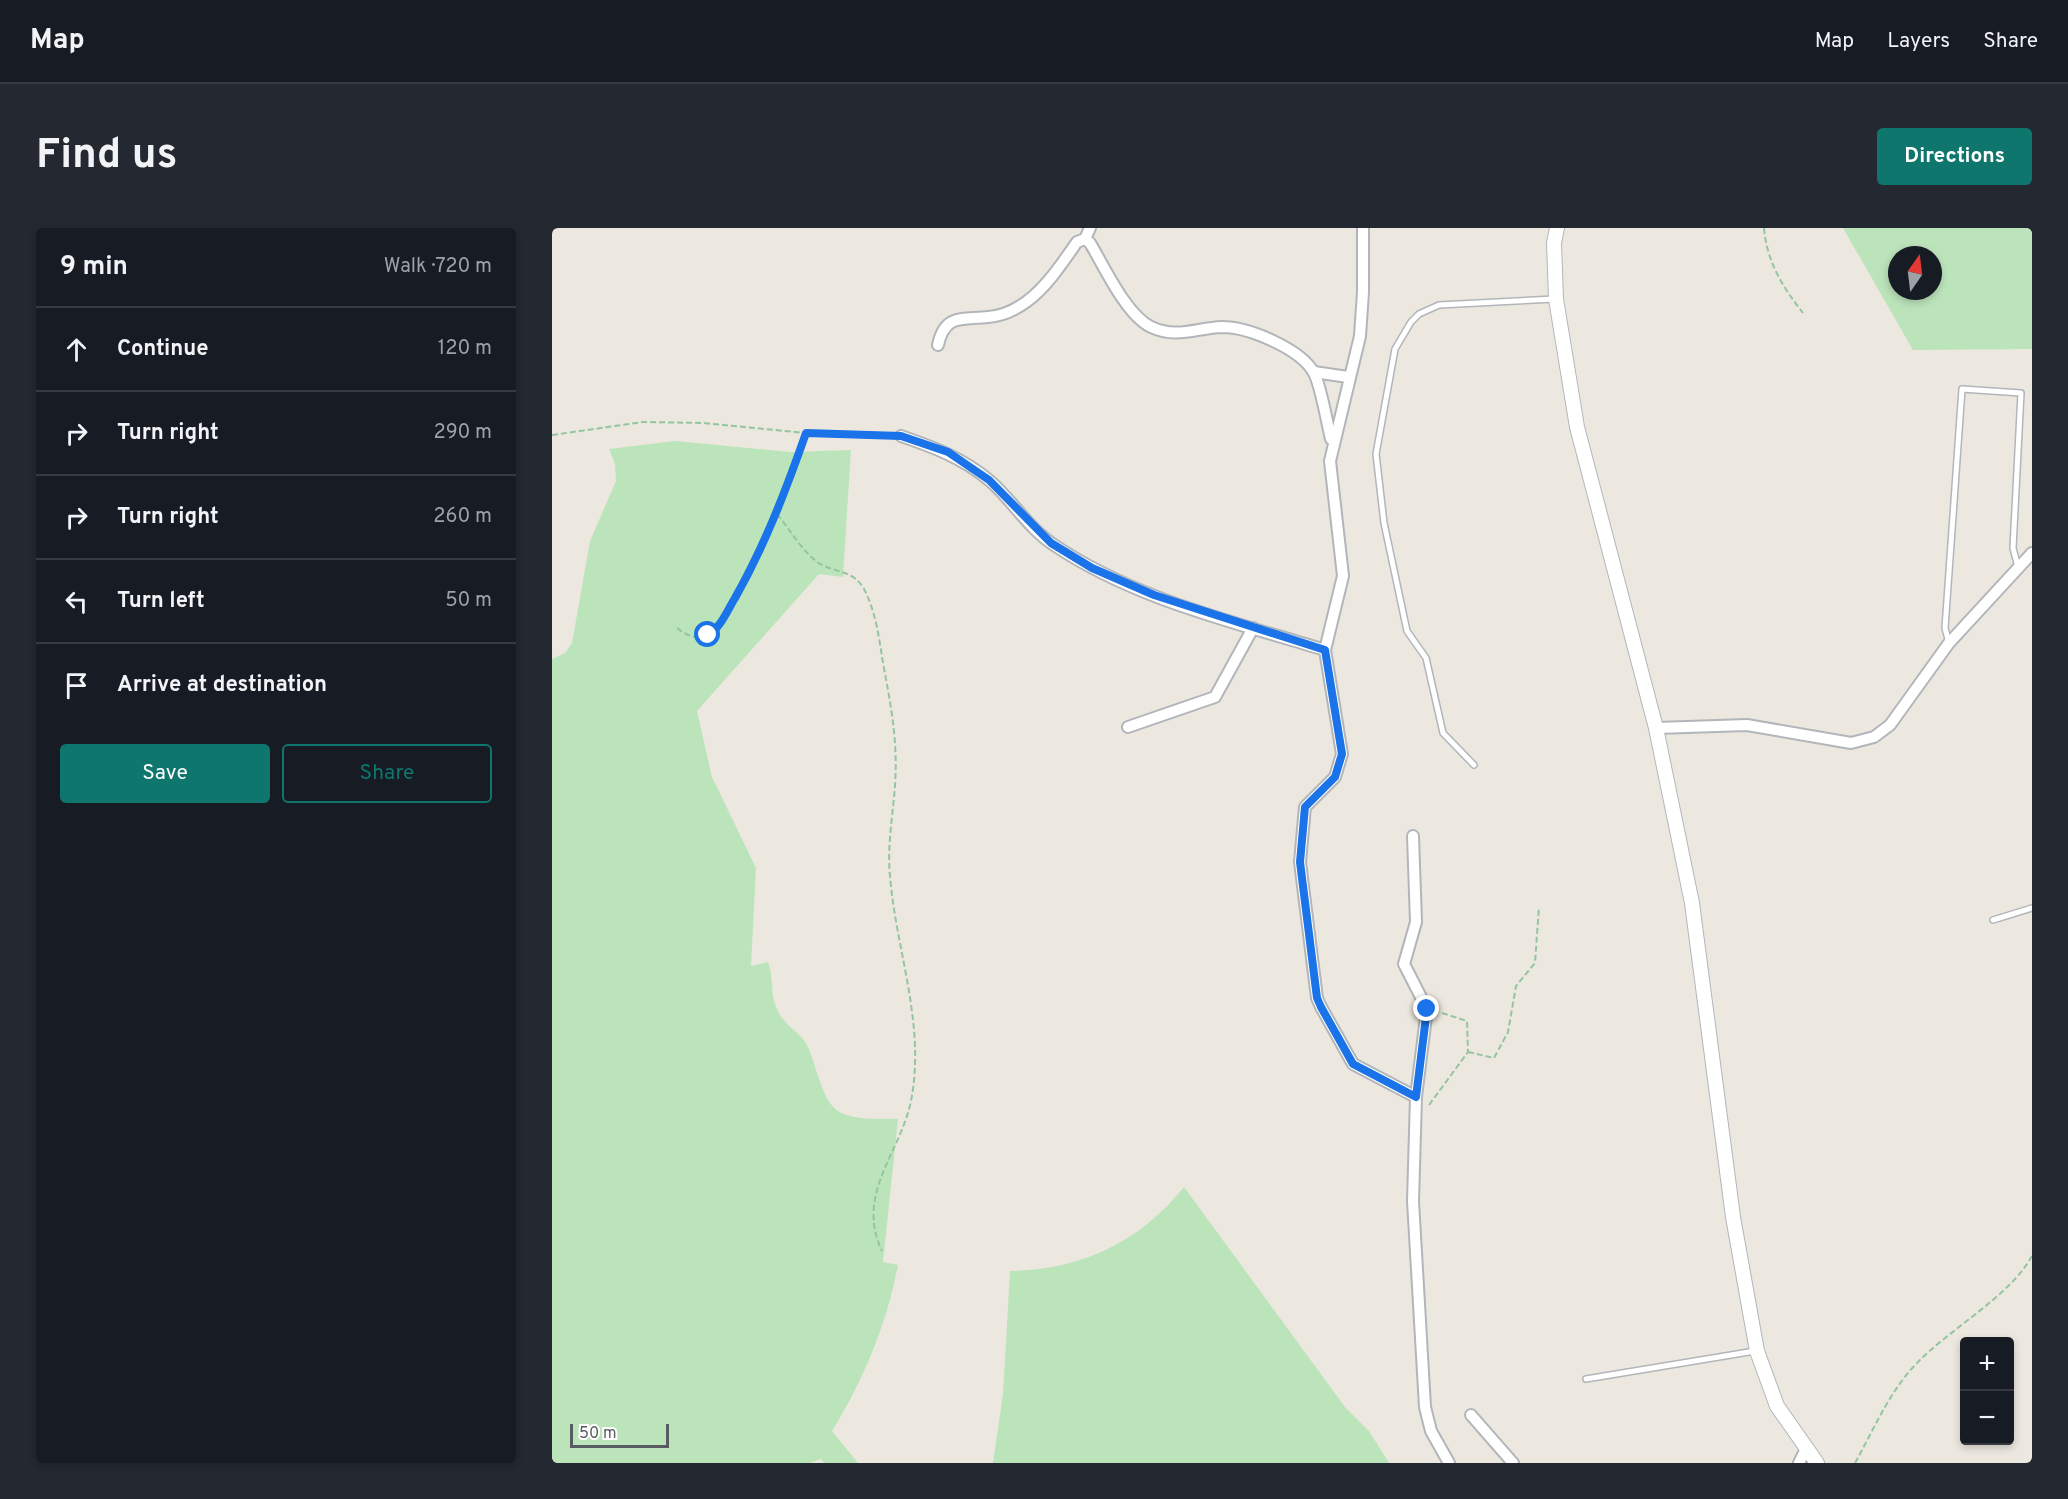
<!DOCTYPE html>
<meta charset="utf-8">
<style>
body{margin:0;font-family:Overpass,sans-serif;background:#242831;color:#f1f3f6}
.controls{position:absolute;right:18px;bottom:18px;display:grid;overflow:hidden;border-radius:6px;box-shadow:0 3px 9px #0003}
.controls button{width:54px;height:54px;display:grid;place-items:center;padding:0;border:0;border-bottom:2px solid #363941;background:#171b24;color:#f1f3f6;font:30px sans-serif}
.compass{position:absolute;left:1336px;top:18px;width:54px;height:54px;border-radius:50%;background:#171b24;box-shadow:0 3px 9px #0003;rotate:14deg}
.scale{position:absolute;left:18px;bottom:15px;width:99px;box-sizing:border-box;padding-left:6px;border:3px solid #585c60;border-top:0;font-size:16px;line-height:21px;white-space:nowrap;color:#585c60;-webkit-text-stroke:4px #fff;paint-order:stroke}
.stop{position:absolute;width:18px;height:18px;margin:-14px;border:4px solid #1a73e8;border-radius:50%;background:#fff}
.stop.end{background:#1a73e8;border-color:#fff;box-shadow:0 2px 6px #0008}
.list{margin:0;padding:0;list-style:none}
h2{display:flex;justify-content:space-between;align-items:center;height:78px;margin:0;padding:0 24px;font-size:26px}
h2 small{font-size:20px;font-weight:400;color:#9ea1a6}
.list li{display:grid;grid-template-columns:39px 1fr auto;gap:18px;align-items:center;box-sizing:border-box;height:84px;padding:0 24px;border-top:2px solid #363941}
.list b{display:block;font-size:22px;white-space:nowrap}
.list em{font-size:20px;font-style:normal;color:#9ea1a6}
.actions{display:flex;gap:12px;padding:18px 24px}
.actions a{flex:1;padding:14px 0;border:2px solid #0f766e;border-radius:6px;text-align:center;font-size:21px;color:#0f766e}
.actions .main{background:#0f766e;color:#fff}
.icon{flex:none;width:33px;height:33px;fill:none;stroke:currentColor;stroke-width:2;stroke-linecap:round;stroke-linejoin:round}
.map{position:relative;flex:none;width:1480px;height:1235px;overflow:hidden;border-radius:6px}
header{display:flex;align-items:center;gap:36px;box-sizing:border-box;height:84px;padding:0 30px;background:#171b24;border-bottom:2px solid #363941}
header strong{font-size:28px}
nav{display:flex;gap:33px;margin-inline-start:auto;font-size:21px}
.intro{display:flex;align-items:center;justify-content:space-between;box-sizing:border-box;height:144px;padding:0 36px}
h1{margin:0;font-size:42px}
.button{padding:15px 27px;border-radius:6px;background:#0f766e;color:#fff;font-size:21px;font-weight:700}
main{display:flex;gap:36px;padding:0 36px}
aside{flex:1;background:#171b24;border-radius:6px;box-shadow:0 3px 9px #0003}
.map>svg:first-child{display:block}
.green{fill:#bce4bb;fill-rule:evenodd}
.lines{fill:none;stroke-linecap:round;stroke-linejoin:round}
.service-casing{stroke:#b2b6ba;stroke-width:8}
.minor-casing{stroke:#b2b6ba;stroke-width:14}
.tertiary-casing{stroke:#b2b6ba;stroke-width:16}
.path{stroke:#94c5a0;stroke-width:2;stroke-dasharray:6 3;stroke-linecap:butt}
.service{stroke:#fff;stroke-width:5}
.minor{stroke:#fff;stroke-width:10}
.tertiary{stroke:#fff;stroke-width:14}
.route{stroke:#1a73e8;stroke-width:8}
</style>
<header>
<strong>Map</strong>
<nav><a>Map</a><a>Layers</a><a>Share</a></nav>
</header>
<div class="intro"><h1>Find us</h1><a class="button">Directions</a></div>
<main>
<aside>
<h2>9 min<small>Walk · 720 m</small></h2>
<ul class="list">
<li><svg class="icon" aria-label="ahead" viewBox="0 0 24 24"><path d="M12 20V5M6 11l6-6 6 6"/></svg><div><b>Continue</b></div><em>120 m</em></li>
<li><svg class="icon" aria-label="right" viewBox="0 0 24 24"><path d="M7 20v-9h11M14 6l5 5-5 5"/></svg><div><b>Turn right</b></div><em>290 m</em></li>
<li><svg class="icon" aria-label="right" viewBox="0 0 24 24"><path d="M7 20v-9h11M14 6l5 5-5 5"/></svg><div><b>Turn right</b></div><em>260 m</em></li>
<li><svg class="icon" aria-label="left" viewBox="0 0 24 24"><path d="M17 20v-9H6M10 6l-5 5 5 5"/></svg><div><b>Turn left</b></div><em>50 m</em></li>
<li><svg class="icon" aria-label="arrive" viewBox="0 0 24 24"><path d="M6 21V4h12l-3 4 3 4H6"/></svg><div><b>Arrive at destination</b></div></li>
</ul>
<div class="actions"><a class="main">Save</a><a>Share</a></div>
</aside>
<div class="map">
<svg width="1480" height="1235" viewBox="0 0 1480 1235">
<rect width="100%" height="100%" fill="#ece8df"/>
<!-- green -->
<g class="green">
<path d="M1291 0H1480V121L1361 122ZM1345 27H1381V63H1345Z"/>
<path d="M123 213 238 224 299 222 291 349 267 346 145 483 160 549 204 640 199 738 216 734C222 749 218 764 224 779 231 798 248 803 255 817 264 835 270 873 286 883 301 893 328 890 346 891L331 1034 346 1037C334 1098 312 1151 280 1203L306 1235H272L269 1231 258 1235H0V431L13 425 20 415 38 313 64 253 63 236 57 221Z"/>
<path d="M632 959 793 1179 817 1203 837 1235H441L451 1166 458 1043C529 1042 588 1014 632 959Z"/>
</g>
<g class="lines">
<!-- service casing -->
<g class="service-casing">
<g id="service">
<polyline points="1397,415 1393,400 1410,161 1469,165 1461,320 1466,339"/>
<polyline points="922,537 891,505 874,430 855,403 832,295 824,226 843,121 859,94 867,86 887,77 1003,71"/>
<polyline points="1441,692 1480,680"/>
<polyline points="1034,1151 1203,1123"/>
</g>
</g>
<!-- minor casing -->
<g class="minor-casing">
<g id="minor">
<polyline points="811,0 811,64 808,108 778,233 791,348 773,422 790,526 783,549 753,579 748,634 765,770 769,779 801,836 864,869 861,973 873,1179 879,1203 897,1235"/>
<polyline points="533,11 538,0"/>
<path d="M386 117C393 85 411 92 436 89 449 88 463 82 474 74 494 60 511 34 525 14L533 11 538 15C552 38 574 87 599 99 625 111 644 100 670 99 697 99 749 121 762 145 769 158 775 195 779 211"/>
<polyline points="762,144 796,149"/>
<path d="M349 208C381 219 411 230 438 253 460 272 477 301 502 317 582 371 682 394 773 422"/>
<polyline points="576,499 663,469 701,400"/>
<polyline points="1104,500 1195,497 1299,515 1322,509 1338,497 1397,415 1480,325"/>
<polyline points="861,608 864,694 852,736 875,781 864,869"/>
<polyline points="919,1187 961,1235"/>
<polyline points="1247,1235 1254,1221"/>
</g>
</g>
<!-- tertiary casing -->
<g class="tertiary-casing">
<polyline id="tertiary" points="1005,0 1002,15 1004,71 1025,199 1104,500 1140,675 1181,989 1205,1123 1225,1178 1265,1235"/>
</g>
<!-- path -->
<g class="path">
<path d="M1212 0C1215 34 1230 58 1251 85"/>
<polyline points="0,207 91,194 151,195 254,205 338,208"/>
<path d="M225 286C238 301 252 327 270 337 286 345 302 343 312 361 324 384 327 410 331 435 339 478 346 513 343 557 341 587 335 618 338 648 344 723 374 796 359 873 348 926 303 966 330 1023"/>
<path d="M125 400C135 408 147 413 159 405 169 399 174 385 180 375 211 320 233 264 254 205"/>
<polyline points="916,824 942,830 956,804 964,758 983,735 987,679"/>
<polyline points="877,877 916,824 915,793 887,784"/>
<path d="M1303 1235C1322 1201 1338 1162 1366 1134 1399 1100 1458 1068 1480 1028"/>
</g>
<!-- service -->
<use href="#service" class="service"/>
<!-- minor -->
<use href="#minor" class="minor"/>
<!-- tertiary -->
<use href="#tertiary" class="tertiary"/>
</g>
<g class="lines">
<!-- route -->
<path class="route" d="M156 407C169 399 175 383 183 370 213 317 234 262 254 205L349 208 396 224 437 252 499 315 540 340 602 367 773 422 790 526 783 549 753 579 748 634 765 770 769 779 801 836 864 869 875 781"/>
</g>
</svg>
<div class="controls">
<button>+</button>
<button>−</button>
</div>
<svg class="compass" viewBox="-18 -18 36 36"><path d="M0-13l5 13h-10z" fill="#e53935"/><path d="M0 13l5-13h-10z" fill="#9ea1a6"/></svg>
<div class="scale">50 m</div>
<div class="stop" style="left:156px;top:407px"></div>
<div class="stop end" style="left:875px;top:781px"></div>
</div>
</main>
